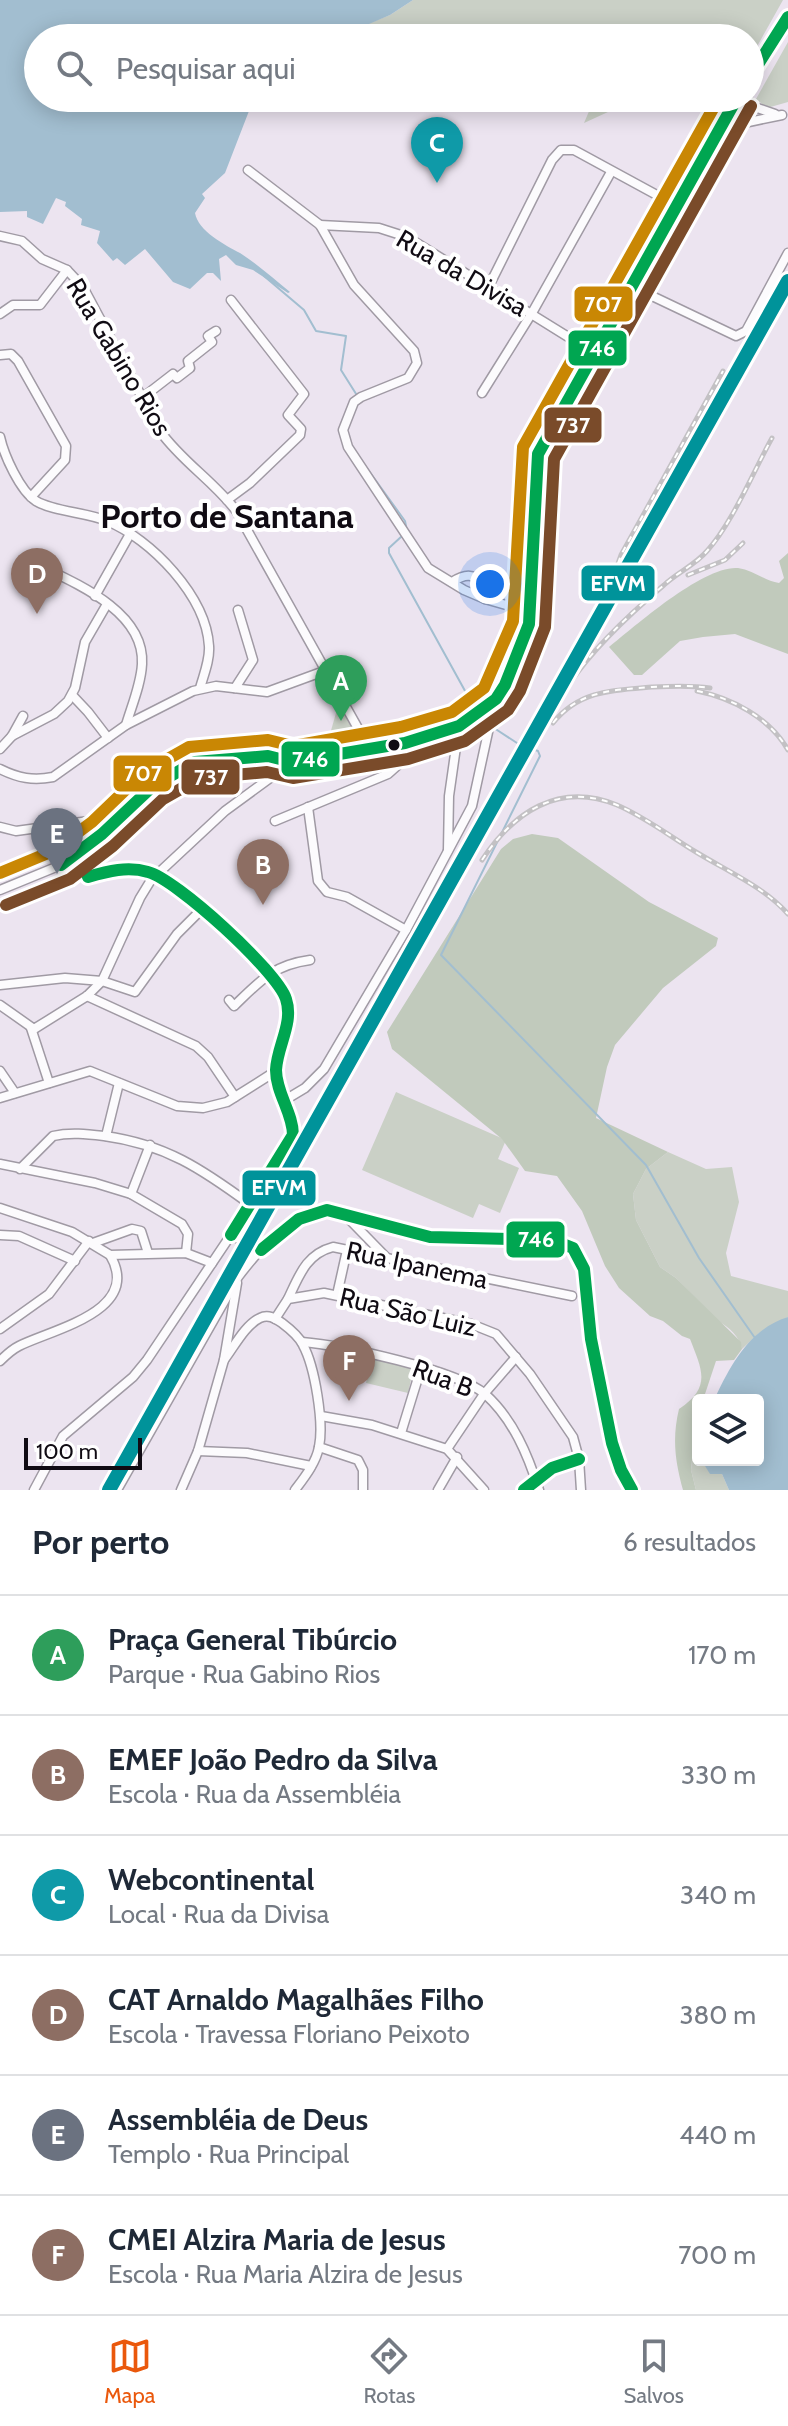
<!DOCTYPE html>
<html lang="pt">
<meta charset="utf-8">
<style>
body{margin:0;font-family:Cabin,sans-serif;background:#f6f6f7;color:#1f2937}
.controls{position:absolute;right:24px;bottom:24px;display:grid;overflow:hidden;border-radius:8px;box-shadow:0 4px 20px #0003}
.controls button{width:72px;height:72px;display:grid;place-items:center;padding:0;border:0;border-bottom:2px solid #e0e1e3;background:#fff;color:#1f2937;font:40px sans-serif}
.scale{position:absolute;left:24px;bottom:20px;width:118px;box-sizing:border-box;padding-left:8px;border:4px solid #100b13;border-top:0;font-size:22px;line-height:28px;white-space:nowrap;color:#100b13;-webkit-text-stroke:6px #fff;paint-order:stroke}
.you{position:absolute;left:490px;top:584px;width:28px;height:28px;margin:-20px;border:6px solid #fff;border-radius:50%;background:#1a73e8;box-shadow:0 0 0 12px #1a73e833}
.badge{display:grid;place-items:center;width:52px;height:52px;border-radius:50%;background:#ea580c;color:#fff;font-size:26px;font-weight:700}
.pin{position:absolute;translate:-50% -66px;filter:drop-shadow(0 2px 4px #0008)}
.pin::after{content:'';position:absolute;top:42px;width:28px;height:24px;background:inherit;clip-path:polygon(0 0,100% 0,50% 100%)}
.list{margin:0;padding:0;list-style:none}
h2{display:flex;justify-content:space-between;align-items:center;height:104px;margin:0;padding:0 32px;font-size:34px}
h2 small{font-size:26px;font-weight:400;color:#747a83}
.list li{display:grid;grid-template-columns:52px 1fr auto;gap:24px;align-items:center;box-sizing:border-box;height:120px;padding:0 32px;border-top:2px solid #e0e1e3}
.list b{display:block;font-size:30px;white-space:nowrap}
.list p{margin:0;font-size:26px;white-space:nowrap;color:#747a83}
.list em{font-size:26px;font-style:normal;color:#747a83}
.icon{flex:none;width:44px;height:44px;fill:none;stroke:currentColor;stroke-width:2;stroke-linecap:round;stroke-linejoin:round}
.map{position:relative;flex:none;width:788px;height:1490px;overflow:hidden}
.search{position:absolute;background:#fff;box-shadow:0 4px 20px #0003;left:24px;right:24px;top:24px;height:88px;display:flex;align-items:center;gap:20px;box-sizing:border-box;padding:0 28px;border-radius:44px;color:#747a83;font-size:30px}
.sheet{height:824px;background:#fff}
nav{display:flex;justify-content:space-around;align-items:center;box-sizing:border-box;height:112px;border-top:2px solid #e0e1e3;background:#fff;font-size:22px;color:#747a83}
nav a{display:grid;justify-items:center;gap:4px}
nav .on{color:#ea580c}
.map>svg:first-child{display:block}
.green{fill:#cad0c6}
.forest{fill:#c1cabc}
.water{fill:#a2bed0}
.lines{fill:none;stroke-linecap:round;stroke-linejoin:round}
.stream{stroke:#a2bed0;stroke-width:2}
.minor-casing{stroke:#a09aa4;stroke-width:11}
.minor{stroke:#fcfbfd;stroke-width:8}
.rail-casing{stroke:#c3c1c4;stroke-width:5}
.rail{stroke:#fff;stroke-width:2;stroke-dasharray:6;stroke-linecap:butt}
.bus-1-casing{stroke:#fff;stroke-width:18}
.bus-2-casing{stroke:#fff;stroke-width:18}
.bus-3-casing{stroke:#fff;stroke-width:18}
.bus-1{stroke:#00a651;stroke-width:12}
.bus-2{stroke:#7a4b2a;stroke-width:12}
.bus-3{stroke:#c98704;stroke-width:12}
.rail-1-casing{stroke:#fff;stroke-width:20}
.rail-1{stroke:#00939a;stroke-width:14}
.bus-dot{fill:#100b13;stroke:#fff;stroke-width:3}
.labels{text-anchor:middle;stroke-width:8;stroke-linejoin:round;paint-order:stroke}
.street-label{font-size:26px;fill:#100b13;stroke:#fff}
.district-label{font-size:34px;font-weight:bold;fill:#100b13;stroke:#fff}
.line-badge{stroke:#fff;stroke-width:3}
.badge-label{font-size:22px;text-anchor:middle;font-weight:bold;fill:#fff}
</style>
<div class="map">
<svg width="788" height="1490" viewBox="0 0 788 1490">
<rect width="100%" height="100%" fill="#ece4f0"/>
<!-- green -->
<g class="green">
<polygon points="413,0 783,0 750,59 750,38 378,38 365,25 390,15"/>
<polygon points="788,42 788,102 767,108 756,99"/>
<polygon points="559,98 690,98 687,104 608,112 584,123 590,109"/>
<polygon points="338,706 341,706 356,737 355,743 326,748"/>
<polygon points="396,1092 506,1140 498,1159 519,1168 500,1213 479,1204 473,1218 362,1170"/>
<path d="M668 1152 706 1169 732 1167 739 1202 726 1253 731 1276 788 1291V1317L759 1333 742 1349C740 1337 729 1327 718 1321L676 1278 660 1267 636 1220 633 1194 646 1169Z"/>
<polygon points="372,1356 414,1367 408,1393 366,1383"/>
<polygon points="698,1415 698,1460 707,1460 705,1466 722,1474 729,1490 696,1490 691,1470"/>
</g>
<!-- forest -->
<g class="forest">
<path d="M788 553V654L735 634 703 637 680 641 642 675H634L609 647C635 626 704 565 738 568 753 570 765 581 779 583L784 578 779 561Z"/>
<path d="M532 834 558 838 649 902 718 938 716 946 663 988 615 1045 607 1067 596 1118 668 1152 646 1169 633 1194 636 1220 660 1267 676 1278 741 1342 742 1349 734 1360 716 1361 703 1400H698L691 1470 696 1490H683C675 1461 672 1438 679 1409 712 1387 702 1370 690 1339L682 1336 663 1321 650 1316 619 1288 605 1266 582 1211 557 1176 525 1171 502 1139 392 1049 387 1032 501 849 513 839Z"/>
</g>
<!-- water -->
<g class="water">
<path d="M0 0H413L390 15 362 27 350 38H38V98H254L225 173 202 194 205 198 195 213C198 231 225 245 240 253 257 264 274 279 290 292L288 293 253 270 236 265 226 255 219 259 221 281 213 273H207L190 289 173 282 145 249 125 265 117 258 113 261 97 243 100 231 81 225 82 219 65 206 66 202 56 198 43 224 27 217V211L0 212Z"/>
<path d="M788 1317V1490H729L722 1474H710L705 1466 707 1460H758V1400H714C730 1366 749 1329 788 1317Z"/>
</g>
<g class="lines">
<!-- stream -->
<g class="stream">
<polyline points="264,276 304,310 316,331 346,336 341,370 358,397"/>
<polyline points="366,467 405,521 407,531"/>
<polyline points="402,536 389,548 389,553 475,709"/>
<polyline points="494,728 517,743 538,751 540,756 441,955 646,1165 699,1258 755,1338"/>
</g>
<!-- minor casing -->
<g class="minor-casing">
<g id="minor">
<polyline points="750,77 788,17"/>
<polyline points="743,103 775,114"/>
<polyline points="728,114 739,124 782,115"/>
<polyline points="710,154 739,124 748,98"/>
<polyline points="248,170 320,225 354,285 414,351 417,363 408,378 361,397 354,402 343,430 348,447 428,568 464,590 485,599 531,612"/>
<polyline points="320,225 379,228 407,237 594,353"/>
<path d="M0 236 22 241 42 259 67 270 83 287 160 431C182 462 215 482 237 512L369 748"/>
<polyline points="631,286 736,336 746,331 788,253"/>
<polyline points="488,288 552,160 561,150 574,150 677,206"/>
<polyline points="0,314 13,305 40,305 67,270"/>
<polyline points="0,355 11,354 18,361 66,446 65,460 31,497"/>
<polyline points="482,393 532,313 611,172"/>
<polyline points="142,398 173,374 177,378 190,368 188,361 212,342 208,336 216,331"/>
<path d="M0 437C4 455 20 491 36 501 54 512 86 512 107 521 151 539 206 596 209 646 210 660 204 674 200 688"/>
<polyline points="227,500 250,483 300,435 301,429 288,415 304,394 231,300"/>
<path d="M28 560C70 581 145 609 142 664 141 684 132 705 126 725"/>
<path d="M452 582C474 568 480 579 485 599"/>
<polyline points="95,596 130,534"/>
<polyline points="235,688 253,660 238,610"/>
<polyline points="72,695 88,712 108,738"/>
<polyline points="12,736 54,714 68,701 75,688 85,642 107,604"/>
<polyline points="0,749 12,736 23,716"/>
<path d="M0 769C18 778 33 781 53 777L126 725 193 691 216 686 267 692 327 670"/>
<polyline points="308,807 318,881 327,892 347,897 406,930"/>
<polyline points="275,821 388,774 397,766 405,743"/>
<polyline points="0,827 16,831 118,817"/>
<polyline points="448,850 449,796 459,726"/>
<polyline points="0,890 61,865 102,834 153,786 195,762 268,756 292,762 405,743 459,726 496,699 505,685 529,624 538,454 737,98"/>
<polyline points="0,985 65,978 102,981 135,992 177,934 201,910"/>
<polyline points="87,996 196,1046 208,1057 235,1097"/>
<path d="M229 1000 234 1006C260 981 273 965 310 960"/>
<polyline points="0,1005 34,1029 87,996 102,981 140,898 151,880 225,811 292,762"/>
<polyline points="31,1028 49,1083"/>
<polyline points="0,1071 15,1093"/>
<polyline points="0,1098 90,1071 177,1106 203,1108 227,1102 276,1071"/>
<polyline points="285,1100 305,1088 324,1069 406,930 472,806 495,700"/>
<polyline points="106,1136 119,1083"/>
<polyline points="0,1164 95,1183 131,1194 182,1224 188,1234 186,1253"/>
<path d="M20 1169 53 1136C70 1132 87 1134 104 1136 165 1144 202 1169 251 1205"/>
<polyline points="131,1194 150,1145"/>
<polyline points="0,1208 72,1232 110,1255 186,1253 212,1263"/>
<polyline points="343,1213 387,1258"/>
<polyline points="0,1235 19,1236 75,1261"/>
<polyline points="231,1235 261,1250"/>
<polyline points="93,1243 132,1229 141,1231 148,1253"/>
<polyline points="337,1295 347,1250"/>
<path d="M288 1299C299 1276 306 1254 333 1247L572 1296"/>
<polyline points="275,1319 288,1299 324,1293 471,1324 496,1334 530,1374 573,1437 579,1459 581,1490"/>
<polyline points="0,1329 49,1294 89,1241"/>
<path d="M302 1342C341 1345 457 1370 485 1394 513 1419 528 1455 539 1490"/>
<path d="M224 1360C234 1347 245 1325 260 1318 268 1314 275 1318 282 1323 290 1329 299 1336 303 1345 315 1367 324 1423 319 1447 316 1463 304 1478 295 1490"/>
<path d="M0 1361C6 1355 11 1350 19 1346 53 1329 143 1311 110 1255"/>
<polyline points="321,1416 372,1425 447,1449 484,1490"/>
<polyline points="401,1433 421,1368"/>
<polyline points="319,1447 358,1460 363,1470 363,1490"/>
<polyline points="447,1449 484,1394 516,1357"/>
<polyline points="198,1451 247,1453 311,1466"/>
<polyline points="34,1490 63,1436 133,1377 147,1360 251,1205 293,1135 293,1128 276,1071 288,1026 288,1010 286,995 266,968 243,946 158,874 120,867 88,877"/>
<path d="M117 1490 238 1277C260 1248 289 1214 327 1210L430 1237 553 1240 573 1248 584 1269 591 1339 612 1443 621 1470 632 1490"/>
<polyline points="181,1490 198,1451 224,1360 237,1283"/>
<polyline points="438,1490 457,1457"/>
<polyline points="524,1490 552,1468 579,1459"/>
</g>
</g>
<!-- minor -->
<use href="#minor" class="minor"/>
<!-- rail casing -->
<g class="rail-casing">
<g id="rail">
<polyline points="688,575 725,560 743,543"/>
<polyline points="598,620 621,555 723,371"/>
<path d="M697 691C732 698 770 718 788 750"/>
<path d="M553 723C579 690 614 690 652 687 672 686 691 685 710 688"/>
<path d="M482 860C513 813 558 781 617 805 645 817 671 837 696 852 727 871 764 887 788 914"/>
<path d="M298 1154 335 1101 570 683C594 647 631 613 664 585 678 572 695 565 707 551 733 522 753 472 772 438"/>
</g>
</g>
<!-- rail -->
<use href="#rail" class="rail"/>
<!-- bus-1 casing -->
<g class="bus-1-casing">
<g id="bus-1">
<polyline points="750,77 788,17"/>
<polyline points="61,865 102,834 153,786 195,762 268,756 292,762 405,743 459,726 496,699 505,685 529,624 538,454 737,98"/>
<path d="M88 877C108 871 128 866 148 872 176 879 277 971 286 999 294 1023 277 1046 276 1070 276 1093 293 1113 293 1135L231 1235"/>
<polyline points="261,1250 299,1219 327,1210 430,1237 553,1240 573,1248 584,1269 591,1339 612,1443 621,1470 632,1490"/>
<polyline points="524,1490 552,1468 579,1459"/>
</g>
</g>
<!-- bus-2 casing -->
<g class="bus-2-casing">
<polyline id="bus-2" points="6,905 70,879 113,846 163,799 200,778 267,772 293,778 408,759 465,741 508,710 520,691 545,627 554,459 751,106"/>
</g>
<!-- bus-3 casing -->
<g class="bus-3-casing">
<polyline id="bus-3" points="0,873 53,851 92,822 143,773 189,747 268,740 293,746 401,727 452,712 484,688 513,621 523,447 719,98"/>
</g>
<!-- bus-1 -->
<use href="#bus-1" class="bus-1"/>
<!-- bus-2 -->
<use href="#bus-2" class="bus-2"/>
<!-- bus-3 -->
<use href="#bus-3" class="bus-3"/>
<!-- rail-1 casing -->
<g class="rail-1-casing">
<polyline id="rail-1" points="109,1490 788,281"/>
</g>
<!-- rail-1 -->
<use href="#rail-1" class="rail-1"/>
</g>
<!-- markers -->
<circle class="bus-dot" cx="394" cy="745" r="7"/>
<g class="labels">
<!-- street labels -->
<g class="street-label">
<text transform="translate(462 273) rotate(30)" y="9">Rua da Divisa</text>
<text transform="translate(119 357) rotate(59)" y="9">Rua Gabino Rios</text>
<text transform="translate(417 1265) rotate(12)" y="9">Rua Ipanema</text>
<text transform="translate(408 1312) rotate(13)" y="9">Rua São Luiz</text>
<text transform="translate(443 1378) rotate(21)" y="9">Rua B</text>
</g>
<!-- district labels -->
<g class="district-label">
<text x="227" y="528">Porto de Santana</text>
</g>
</g>
<g class="line-badge">
<rect x="573" y="285" width="61" height="38" rx="8" fill="#c98704"/>
<rect x="567" y="329" width="61" height="38" rx="8" fill="#00a651"/>
<rect x="543" y="406" width="60" height="38" rx="8" fill="#7a4b2a"/>
<rect x="580" y="564" width="76" height="38" rx="8" fill="#00939a"/>
<rect x="280" y="740" width="61" height="38" rx="8" fill="#00a651"/>
<rect x="112" y="754" width="61" height="39" rx="8" fill="#c98704"/>
<rect x="180" y="758" width="61" height="38" rx="8" fill="#7a4b2a"/>
<rect x="241" y="1169" width="76" height="38" rx="8" fill="#00939a"/>
<rect x="505" y="1220" width="61" height="39" rx="8" fill="#00a651"/>
</g>
<g class="badge-label">
<text x="603" y="312">707</text>
<text x="597" y="356">746</text>
<text x="573" y="433">737</text>
<text x="618" y="591">EFVM</text>
<text x="310" y="767">746</text>
<text x="143" y="781">707</text>
<text x="211" y="785">737</text>
<text x="279" y="1195">EFVM</text>
<text x="536" y="1247">746</text>
</g>
</svg>
<div class="controls">
<button><svg class="icon" aria-label="layers" viewBox="0 0 24 24"><path d="M12 4l9 5-9 5-9-5zM3 14l9 5 9-5"/></svg></button>
</div>
<div class="scale">100 m</div>
<div class="you"></div>
<div class="pin badge" style="left:341px;top:721px;background:#2e9e5b">A</div>
<div class="pin badge" style="left:263px;top:905px;background:#8d6e63">B</div>
<div class="pin badge" style="left:437px;top:183px;background:#0f9aa8">C</div>
<div class="pin badge" style="left:37px;top:614px;background:#8d6e63">D</div>
<div class="pin badge" style="left:57px;top:874px;background:#6b7280">E</div>
<div class="pin badge" style="left:349px;top:1401px;background:#8d6e63">F</div>
<div class="search"><svg class="icon" aria-label="search" viewBox="0 0 24 24"><circle cx="10" cy="10" r="6"/><path d="M15 15l6 6"/></svg>Pesquisar aqui</div>
</div>
<section class="sheet">
<h2>Por perto<small>6 resultados</small></h2>
<ul class="list">
<li><span class="badge" style="background:#2e9e5b">A</span><div><b>Praça General Tibúrcio</b><p>Parque · Rua Gabino Rios</p></div><em>170 m</em></li>
<li><span class="badge" style="background:#8d6e63">B</span><div><b>EMEF João Pedro da Silva</b><p>Escola · Rua da Assembléia</p></div><em>330 m</em></li>
<li><span class="badge" style="background:#0f9aa8">C</span><div><b>Webcontinental</b><p>Local · Rua da Divisa</p></div><em>340 m</em></li>
<li><span class="badge" style="background:#8d6e63">D</span><div><b>CAT Arnaldo Magalhães Filho</b><p>Escola · Travessa Floriano Peixoto</p></div><em>380 m</em></li>
<li><span class="badge" style="background:#6b7280">E</span><div><b>Assembléia de Deus</b><p>Templo · Rua Principal</p></div><em>440 m</em></li>
<li><span class="badge" style="background:#8d6e63">F</span><div><b>CMEI Alzira Maria de Jesus</b><p>Escola · Rua Maria Alzira de Jesus</p></div><em>700 m</em></li>
</ul>
</section>
<nav>
<a class="on"><svg class="icon" aria-label="map" viewBox="0 0 24 24"><path d="M3 6l6-2 6 2 6-2v14l-6 2-6-2-6 2zM9 4v14M15 6v14"/></svg>Mapa</a>
<a><svg class="icon" aria-label="directions" viewBox="0 0 24 24"><path d="M12 3l9 9-9 9-9-9zM9 14v-3h6M13 9l2 2-2 2"/></svg>Rotas</a>
<a><svg class="icon" aria-label="saved" viewBox="0 0 24 24"><path d="M7 4h10v16l-5-4-5 4z"/></svg>Salvos</a>
</nav>
